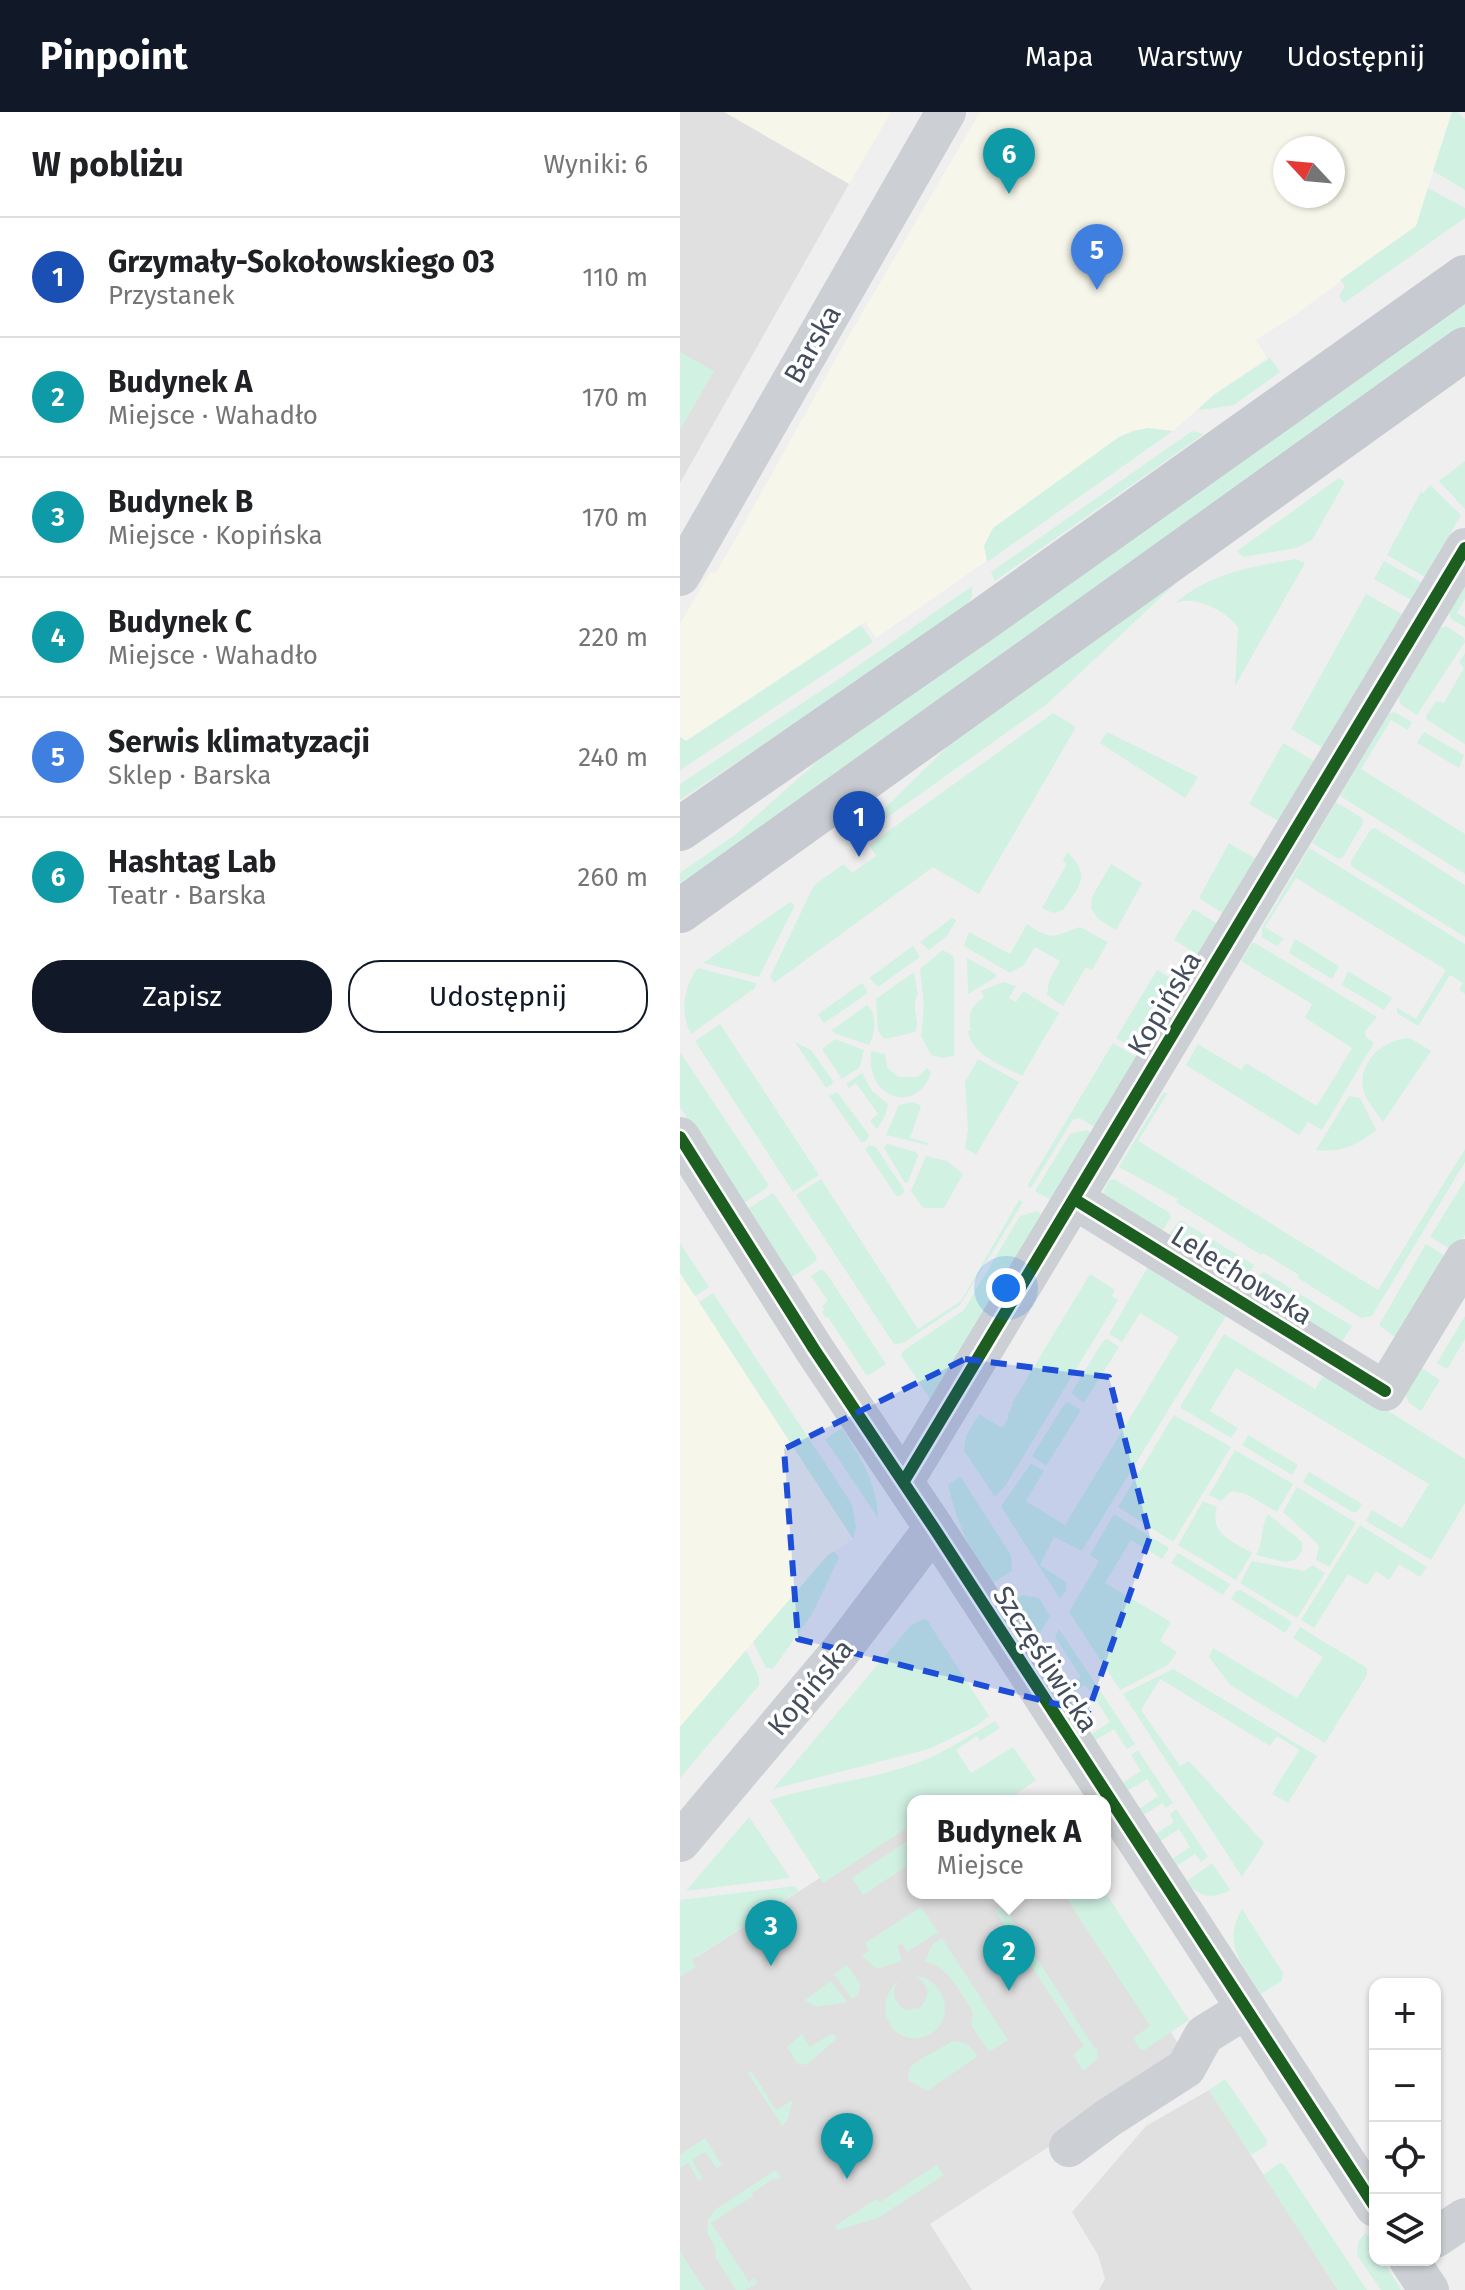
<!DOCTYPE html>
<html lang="pl">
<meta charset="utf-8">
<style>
body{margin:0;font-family:"Fira Sans",sans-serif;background:#f6f6f6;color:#202124}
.controls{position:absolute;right:24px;bottom:24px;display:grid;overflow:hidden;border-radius:16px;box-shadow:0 2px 6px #0004}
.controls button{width:72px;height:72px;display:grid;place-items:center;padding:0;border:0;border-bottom:2px solid #e0e0e0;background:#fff;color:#202124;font:40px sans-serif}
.compass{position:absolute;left:593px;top:24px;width:72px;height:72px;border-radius:50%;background:#fff;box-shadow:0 2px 6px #0004;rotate:296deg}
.you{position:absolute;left:326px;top:1176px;width:28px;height:28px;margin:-20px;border:6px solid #fff;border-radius:50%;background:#1a73e8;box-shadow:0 0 0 12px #1a73e833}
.badge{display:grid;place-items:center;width:52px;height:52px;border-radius:50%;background:#111827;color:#fff;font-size:26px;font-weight:700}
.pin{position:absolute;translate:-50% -66px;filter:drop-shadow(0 2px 4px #0008)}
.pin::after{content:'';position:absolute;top:42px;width:28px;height:24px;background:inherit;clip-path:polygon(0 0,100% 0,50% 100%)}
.popup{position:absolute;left:227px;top:1683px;width:204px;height:104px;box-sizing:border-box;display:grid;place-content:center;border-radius:16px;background:#fff;filter:drop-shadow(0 2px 6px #0005);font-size:26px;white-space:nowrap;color:#757577}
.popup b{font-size:30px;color:#202124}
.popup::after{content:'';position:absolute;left:50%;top:100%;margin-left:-16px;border:16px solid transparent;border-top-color:#fff}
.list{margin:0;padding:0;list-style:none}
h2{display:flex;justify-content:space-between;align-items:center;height:104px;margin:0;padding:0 32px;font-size:34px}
h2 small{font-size:26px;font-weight:400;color:#757577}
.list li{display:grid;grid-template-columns:52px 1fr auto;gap:24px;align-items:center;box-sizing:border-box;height:120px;padding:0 32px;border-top:2px solid #e0e0e0}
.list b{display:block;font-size:30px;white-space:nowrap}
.list p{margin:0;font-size:26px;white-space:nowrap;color:#757577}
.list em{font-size:26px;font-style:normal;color:#757577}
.actions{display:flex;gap:16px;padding:24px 32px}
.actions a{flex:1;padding:18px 0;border:2px solid #111827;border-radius:32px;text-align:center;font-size:28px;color:#111827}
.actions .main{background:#111827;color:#fff}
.icon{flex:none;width:44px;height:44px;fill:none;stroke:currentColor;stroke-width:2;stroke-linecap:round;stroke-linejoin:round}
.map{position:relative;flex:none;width:785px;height:2178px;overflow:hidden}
header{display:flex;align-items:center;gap:48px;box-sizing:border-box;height:112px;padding:0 40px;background:#111827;color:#fff}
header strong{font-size:38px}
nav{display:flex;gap:44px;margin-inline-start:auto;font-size:28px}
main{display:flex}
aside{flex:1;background:#fff}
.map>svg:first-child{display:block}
.commercial{fill:#f7f6ea;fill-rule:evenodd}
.education{fill:#e1e0e1}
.green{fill:#d1f1e3}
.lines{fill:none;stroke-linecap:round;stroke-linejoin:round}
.minor{stroke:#cccfd3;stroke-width:40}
.major{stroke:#c7cad0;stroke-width:44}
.cycleway-casing{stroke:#fff;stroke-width:17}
.cycleway{stroke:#1b5e20;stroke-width:12}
.marked{fill:#1d4ed8;fill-opacity:0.2;stroke:#1d4ed8;stroke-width:6;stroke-dasharray:16 10;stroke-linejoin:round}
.labels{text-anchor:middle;stroke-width:7;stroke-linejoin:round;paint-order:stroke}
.street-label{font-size:28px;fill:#444d5d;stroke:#fff}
</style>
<header>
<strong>Pinpoint</strong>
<nav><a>Mapa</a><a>Warstwy</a><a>Udostępnij</a></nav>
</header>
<main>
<aside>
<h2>W pobliżu<small>Wyniki: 6</small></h2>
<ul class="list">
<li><span class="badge" style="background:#1a4fb4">1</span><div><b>Grzymały-Sokołowskiego 03</b><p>Przystanek</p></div><em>110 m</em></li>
<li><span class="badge" style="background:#0f9aa8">2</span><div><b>Budynek A</b><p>Miejsce · Wahadło</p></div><em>170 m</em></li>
<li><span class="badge" style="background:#0f9aa8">3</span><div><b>Budynek B</b><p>Miejsce · Kopińska</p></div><em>170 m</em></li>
<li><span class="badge" style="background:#0f9aa8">4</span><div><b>Budynek C</b><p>Miejsce · Wahadło</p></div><em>220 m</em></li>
<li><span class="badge" style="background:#3f7fe0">5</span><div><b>Serwis klimatyzacji</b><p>Sklep · Barska</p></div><em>240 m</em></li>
<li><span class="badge" style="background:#0f9aa8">6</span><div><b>Hashtag Lab</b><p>Teatr · Barska</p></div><em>260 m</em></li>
</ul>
<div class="actions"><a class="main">Zapisz</a><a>Udostępnij</a></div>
</aside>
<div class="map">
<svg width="785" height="2178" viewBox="0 0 785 2178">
<rect width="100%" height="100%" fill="#f0efef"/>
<!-- commercial -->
<g class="commercial">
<polygon points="44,0 211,0 169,72"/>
<path d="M300 0H772L736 114 612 205 576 228 587 246 535 282 493 319 196 526 185 510 149 536 6 629 0 625V512L30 460 35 462 55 428 163 234ZM605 36H653V84H605Z"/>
<polygon points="0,1161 173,1427 147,1444 0,1615"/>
</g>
<!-- education -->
<g class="education">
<polygon points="0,0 44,0 169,72 0,371"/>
<polygon points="233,1706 233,1781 401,1781 507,1945 250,2112 292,2178 14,2178 0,2156 0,1853 12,1848"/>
<polygon points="529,1978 658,2178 419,2178 425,2167 418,2143 392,2100 466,2014"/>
</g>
<!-- green -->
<g class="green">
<polygon points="772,0 778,0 785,7 785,78 753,59"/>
<polygon points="748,76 785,96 785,106 664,191 659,184 665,174 660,168 736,114"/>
<polygon points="785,189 785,214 0,774 0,761 56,722 139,648"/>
<polygon points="0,240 34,259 0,318"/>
<polygon points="590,246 600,260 554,293 520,298 519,296 535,282"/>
<polygon points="468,316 493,319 307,450 304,434 313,416 439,325 453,319"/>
<polygon points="512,319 524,322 315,469 311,460"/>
<polygon points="785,349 785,397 759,369"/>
<polygon points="659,366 665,370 632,428 616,436 563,445 557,439"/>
<polygon points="750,373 781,403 745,465 707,443 741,380 744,381"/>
<path d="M616 447 625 451 555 574 558 515C545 499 516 483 495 491 530 462 572 454 616 447Z"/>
<polygon points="704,449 741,470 731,488 694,467"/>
<polygon points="493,471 494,473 367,592 198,712 194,707 270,632"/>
<polygon points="292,474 292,484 287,493 170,575 0,688 0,672 162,565"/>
<polygon points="785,475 785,487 777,501 785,506 785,515 771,507 769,501"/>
<polygon points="686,482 722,502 643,636 611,617"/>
<polygon points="181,513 193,530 0,658 0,625 6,629"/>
<polygon points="766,514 784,526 785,530 737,603 720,592 719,585 760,516"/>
<polygon points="785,541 785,632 747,608 746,604 756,589 764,591 784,556 779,550"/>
<polygon points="714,600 732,610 728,618 711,608 681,657 785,722 785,762 660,684 708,602"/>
<polygon points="373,601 396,615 299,782 253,755 94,871 90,865 134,773 164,752 172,761 196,744 189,733"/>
<polygon points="427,620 518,665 505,686 420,631"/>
<polygon points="744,620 784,643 779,656 737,631"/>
<polygon points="603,631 636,650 600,710 569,692"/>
<polygon points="656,690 682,706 683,711 663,745 659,747 632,731"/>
<polygon points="695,716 785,773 785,825 671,754 671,749 691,717"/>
<polygon points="549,731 576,747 544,802 519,786"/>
<polygon points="629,736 785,832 785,882 779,878 783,871 770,863 738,914 717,901 717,896 736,907 766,858 616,766 585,815 604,827 597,834 582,825 582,816"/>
<path d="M387 740C412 763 400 774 383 798L373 801 362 796 387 752 383 749Z"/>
<polygon points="431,752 462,771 436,818 418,807 411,796 412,785"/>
<polygon points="110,790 113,791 114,795 79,865 23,851"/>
<polygon points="513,797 538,812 519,843 494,828"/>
<polygon points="272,806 276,808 267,824 249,838 240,830"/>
<path d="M347 812C374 830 373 824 400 815L428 830 412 858 406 855 383 894 367 883 369 869 380 849 355 835 344 853 330 861 284 834 289 820 330 842Z"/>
<polygon points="615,827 659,854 652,867 609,841"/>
<polygon points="572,831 575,831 697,905 685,919 686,925 694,931 642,1018 628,1010 619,1023 506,953 518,932 561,958 566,951 637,994 672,936 625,906 632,892 561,849"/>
<polygon points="233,834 240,845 198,875 189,866"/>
<polygon points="263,838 274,845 274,944 262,946 251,943 241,924 244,893 240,857"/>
<polygon points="287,846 316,862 316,865 288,882"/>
<path d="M18 856 76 871 75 876 11 922C0 901 3 875 18 856Z"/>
<polygon points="477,858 501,872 461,940 436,926"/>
<polygon points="668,859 712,886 704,898 662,873"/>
<path d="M234 860 238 882C230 895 240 906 236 919 233 921 206 927 204 927L198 919 196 887Z"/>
<path d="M323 870 336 874 329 886 336 890 343 879 379 901 342 964C322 953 292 944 288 919L291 918C287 904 291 893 304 885L301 879Z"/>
<polygon points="182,871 188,881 144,911 138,902"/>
<path d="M187 893C198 902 195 922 189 933L154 921 152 918Z"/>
<polygon points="40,912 139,1063 113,1080 15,929"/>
<path d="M730 926 751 939 703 1010C696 1000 686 989 683 977 678 948 705 927 730 926Z"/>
<polygon points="155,927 184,938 180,955 162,967 142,937"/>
<polygon points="115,930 131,938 153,969 152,972 146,976"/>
<polygon points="433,931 458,946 418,1013 413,1014 399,1006 393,1007 351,1076 347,1074"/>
<path d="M191 939 205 942 207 955 218 965H238L247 956 251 961C236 1004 185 986 191 939Z"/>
<polygon points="0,940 88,1072 87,1076 62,1092 0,995"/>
<polygon points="298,947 339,970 296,1043 285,1036 288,1017 285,970"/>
<polygon points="182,961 192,979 208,992 205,1004 197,1017 190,1009 198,1002 176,971 169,976 166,972"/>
<polygon points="157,980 189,1023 187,1028 182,1031 149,984"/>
<polygon points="483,981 488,981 458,1029 698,1178 785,1037 785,1050 692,1204 681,1206 618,1166 619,1163 583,1141 581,1143 496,1090 498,1087 439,1055"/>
<path d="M669 984 680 986 696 1018C678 1033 660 1041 636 1038Z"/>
<polygon points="233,990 241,994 230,1026 248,1031 247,1033 206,1023 219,993"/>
<polygon points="406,1018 415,1023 371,1088 355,1079 390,1022"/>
<polygon points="207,1032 236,1040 238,1044 228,1070 225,1071 204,1036"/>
<polygon points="190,1033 196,1035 224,1078 223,1082 217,1085 185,1037"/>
<polygon points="246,1044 267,1049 283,1062 264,1096 243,1096 231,1079"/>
<polygon points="141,1067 238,1217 281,1189 339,1088 343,1090 280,1193 223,1231 214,1232 116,1083"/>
<polygon points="434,1067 490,1101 491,1105 479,1124 424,1085 423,1080 430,1068"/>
<polygon points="785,1068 785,1123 775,1140 750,1125"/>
<polygon points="91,1082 94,1082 137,1146 135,1150 110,1166 66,1098"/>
<polygon points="357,1099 363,1105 252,1290 221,1243 223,1239 284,1198 340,1104"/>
<polygon points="500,1108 574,1153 562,1175 485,1128"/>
<polygon points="0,1131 29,1175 15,1184 0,1161"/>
<polygon points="746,1132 770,1147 720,1229 699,1213"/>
<polygon points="470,1151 549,1199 402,1439 374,1425 360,1453 386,1470 386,1478 380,1487 322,1396 322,1393 351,1351 364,1359 346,1389 385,1413 499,1225 460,1201 442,1230 429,1222"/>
<polygon points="140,1158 145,1159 206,1252 187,1264 148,1205 146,1206 142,1200 145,1198 142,1194 148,1189 131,1164"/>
<polygon points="584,1160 672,1214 658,1236 602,1201 612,1184 579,1164"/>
<polygon points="410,1162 435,1178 432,1184 438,1188 326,1373 315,1385 284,1339 286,1324 299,1302 322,1316 329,1305 327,1304 333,1293 332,1291"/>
<polygon points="33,1181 172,1392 176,1415 173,1427 19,1190"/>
<polygon points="785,1204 785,1227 767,1257 757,1251"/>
<polygon points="544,1222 635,1277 646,1260 785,1347 785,1391 751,1448 686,1409 692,1398 722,1416 749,1372 556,1256 530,1299 558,1316 551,1326 501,1296 501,1293"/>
<polygon points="427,1227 439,1235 404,1291 391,1281 424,1228"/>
<polygon points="737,1253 760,1268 741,1299 729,1291 725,1281"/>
<polygon points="388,1290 401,1298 366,1354 352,1344 385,1291"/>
<polygon points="494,1303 551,1335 493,1430 438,1395"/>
<path d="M162 1316C180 1345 197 1370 198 1406L145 1327Z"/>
<polygon points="568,1323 618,1353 612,1363 562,1333"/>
<polygon points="555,1338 613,1372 597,1400 566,1382 551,1379 541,1389 529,1383"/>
<polygon points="629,1360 682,1392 677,1400 672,1400 623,1370"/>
<path d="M280 1364 331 1443 332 1459 311 1472C289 1436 278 1414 268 1373Z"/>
<polygon points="617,1375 676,1411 649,1455 636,1448 639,1435 637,1431 603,1400"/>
<path d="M523 1389 537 1395C529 1422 552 1429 572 1441L556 1468 498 1433Z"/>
<polygon points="434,1402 489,1436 482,1447 451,1428 425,1471 491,1510 480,1529 497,1540 488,1553 440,1578 389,1500 419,1449 410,1443"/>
<path d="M588 1402 622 1430V1439L615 1448 605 1450 576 1443C584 1430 580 1415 588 1402Z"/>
<polygon points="680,1413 747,1455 740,1465 719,1452 709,1468 696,1459 687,1473 668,1462 634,1516 621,1508"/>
<polygon points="154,1439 159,1446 132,1502 93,1557 86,1556 73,1530 147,1444"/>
<polygon points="498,1441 550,1472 543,1483 491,1451"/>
<polygon points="572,1449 624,1459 633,1453 645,1461 617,1506 560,1471"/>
<polygon points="561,1478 612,1510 605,1521 551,1487 556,1479"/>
<polygon points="343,1483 359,1486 370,1504 357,1526 346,1524 325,1494"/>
<polygon points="243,1507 247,1508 309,1604 298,1613 249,1637 93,1677 231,1513"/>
<polygon points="620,1515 687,1556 687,1563 645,1631 550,1573 529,1545 533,1536 617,1586 643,1545 613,1526"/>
<polygon points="379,1517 417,1574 410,1579 405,1573 386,1586 380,1579 401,1565 375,1525"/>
<polygon points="66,1538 79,1565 79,1573 0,1666 0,1615"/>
<polygon points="493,1557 637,1644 608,1691 592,1682 619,1638 597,1624 590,1634 480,1567 461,1598 500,1654 509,1649 584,1731 562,1765 443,1582"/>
<polygon points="421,1580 455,1632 447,1637 434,1617 414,1629 410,1623 430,1610 414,1585"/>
<path d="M315 1609 320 1616 300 1629 297 1624 276 1638 291 1661 333 1635 356 1668 336 1682 341 1689H233V1712L143 1771 90 1688C138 1673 190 1668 237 1651 264 1641 290 1623 315 1609Z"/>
<polygon points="458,1638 493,1691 486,1696 482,1691 462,1704 458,1698 478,1684 467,1667 446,1680 441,1672 461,1659 451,1643"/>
<polygon points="496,1697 528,1745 521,1750 515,1742 495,1755 491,1748 510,1735 499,1717 479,1730 474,1723 494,1710 490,1702"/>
<polygon points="69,1705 110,1766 6,1779"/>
<polygon points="233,1725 233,1750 183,1783 172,1766"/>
<path d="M532 1751 550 1778C533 1788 517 1785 507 1769Z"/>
<polygon points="115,1774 118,1779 12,1848 16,1855 0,1865 0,1788"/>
<polygon points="425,1780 509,1908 464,1938 460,1937 453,1926 470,1914 383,1781"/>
<polygon points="241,1795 258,1820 227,1840 222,1832 217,1834 222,1849 197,1857 182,1844 189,1838 185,1831"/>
<polygon points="320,1795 326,1804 329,1803 415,1937 418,1936 417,1947 403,1959 393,1942 404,1934 315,1799"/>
<path d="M562 1797 603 1861 602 1869 581 1882C563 1853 541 1832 562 1797Z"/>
<path d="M262 1826 328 1928 309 1940 291 1913 293 1900C280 1881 269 1855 245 1849L252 1833Z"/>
<polygon points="167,1853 180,1872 178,1883 172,1887 154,1862"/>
<path d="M235 1864C268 1866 278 1915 243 1925 208 1934 192 1890 219 1868 210 1880 213 1889 225 1898L240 1896C251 1884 249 1872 235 1864Z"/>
<polygon points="151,1869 167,1890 136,1895 125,1888"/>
<polygon points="122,1922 130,1935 151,1922 155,1923 156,1927 126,1953 117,1951 107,1935"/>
<path d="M272 1929 286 1931 298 1944 247 1979 228 1968 230 1955C243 1944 258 1939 272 1929Z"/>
<polygon points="71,1959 96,1998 113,1988 107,2009 102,2014 68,1961"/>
<polygon points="545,1967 587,2028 586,2034 571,2043 529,1978"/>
<polygon points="25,2026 42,2053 37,2057 25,2040 12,2048 23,2066 19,2069 8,2051 0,2056 0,2043"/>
<polygon points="600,2051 604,2053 687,2178 658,2178 583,2063"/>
<polygon points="256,2053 264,2063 198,2106 158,2118 155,2114 196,2087 200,2090"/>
<polygon points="96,2058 101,2066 96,2068 94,2066 72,2081 73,2084 31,2111 69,2170 75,2166 78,2171 65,2178 56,2178 36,2146 35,2134 27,2121 28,2108 36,2097"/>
<polygon points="686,2121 695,2136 695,2148 703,2148 721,2178 701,2178 677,2143 679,2128"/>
<polygon points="0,2138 3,2144 25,2178 0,2178"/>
</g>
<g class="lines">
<!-- minor -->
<g class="minor">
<polyline points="0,464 266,0"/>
<polyline points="0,1025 134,1237 254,1416 695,2095"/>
<polyline points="394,1087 705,1279 785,1147"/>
<polyline points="224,1369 785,436"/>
<polyline points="0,1730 160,1540 254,1416"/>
<polyline points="389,2035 428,2006 506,1956 524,1923 566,1897"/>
<polyline points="755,2126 785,2106"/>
<polyline points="729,2148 749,2178"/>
</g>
<!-- major -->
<g class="major">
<polyline points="0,717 302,508 785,165"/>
<polyline points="0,799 785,237"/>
</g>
<!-- cycleway casing -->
<g class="cycleway-casing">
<g id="cycleway">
<polyline points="0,1025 134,1237 254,1416 695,2095"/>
<polyline points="394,1087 705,1279"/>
<polyline points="224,1369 785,436"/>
</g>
</g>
<!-- cycleway -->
<use href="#cycleway" class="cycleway"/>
</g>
<!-- marked area -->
<path class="marked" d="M285 1247 429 1265 470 1425 408 1600 118 1527 104 1337Z"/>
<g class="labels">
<!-- street labels -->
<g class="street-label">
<text transform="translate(132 232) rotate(-60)" y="10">Barska</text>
<text transform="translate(484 891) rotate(-59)" y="10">Kopińska</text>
<text transform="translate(562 1163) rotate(32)" y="10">Lelechowska</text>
<text transform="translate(366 1547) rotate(57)" y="10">Szczęśliwicka</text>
<text transform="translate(130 1575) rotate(-50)" y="10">Kopińska</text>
</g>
</g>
</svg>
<div class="controls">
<button>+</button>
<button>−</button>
<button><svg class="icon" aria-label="locate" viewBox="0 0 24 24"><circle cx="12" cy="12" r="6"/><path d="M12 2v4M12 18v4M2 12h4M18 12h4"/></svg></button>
<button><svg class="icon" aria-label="layers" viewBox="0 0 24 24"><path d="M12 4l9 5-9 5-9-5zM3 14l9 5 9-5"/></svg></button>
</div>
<svg class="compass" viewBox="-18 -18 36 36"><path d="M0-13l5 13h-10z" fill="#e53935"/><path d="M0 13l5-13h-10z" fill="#757577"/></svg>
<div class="you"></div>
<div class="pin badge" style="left:179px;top:745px;background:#1a4fb4">1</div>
<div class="pin badge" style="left:329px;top:1879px;background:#0f9aa8">2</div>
<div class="popup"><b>Budynek A</b>Miejsce</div>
<div class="pin badge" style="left:91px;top:1854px;background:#0f9aa8">3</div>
<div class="pin badge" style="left:167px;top:2067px;background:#0f9aa8">4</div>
<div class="pin badge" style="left:417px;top:178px;background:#3f7fe0">5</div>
<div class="pin badge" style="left:329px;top:82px;background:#0f9aa8">6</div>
</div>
</main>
